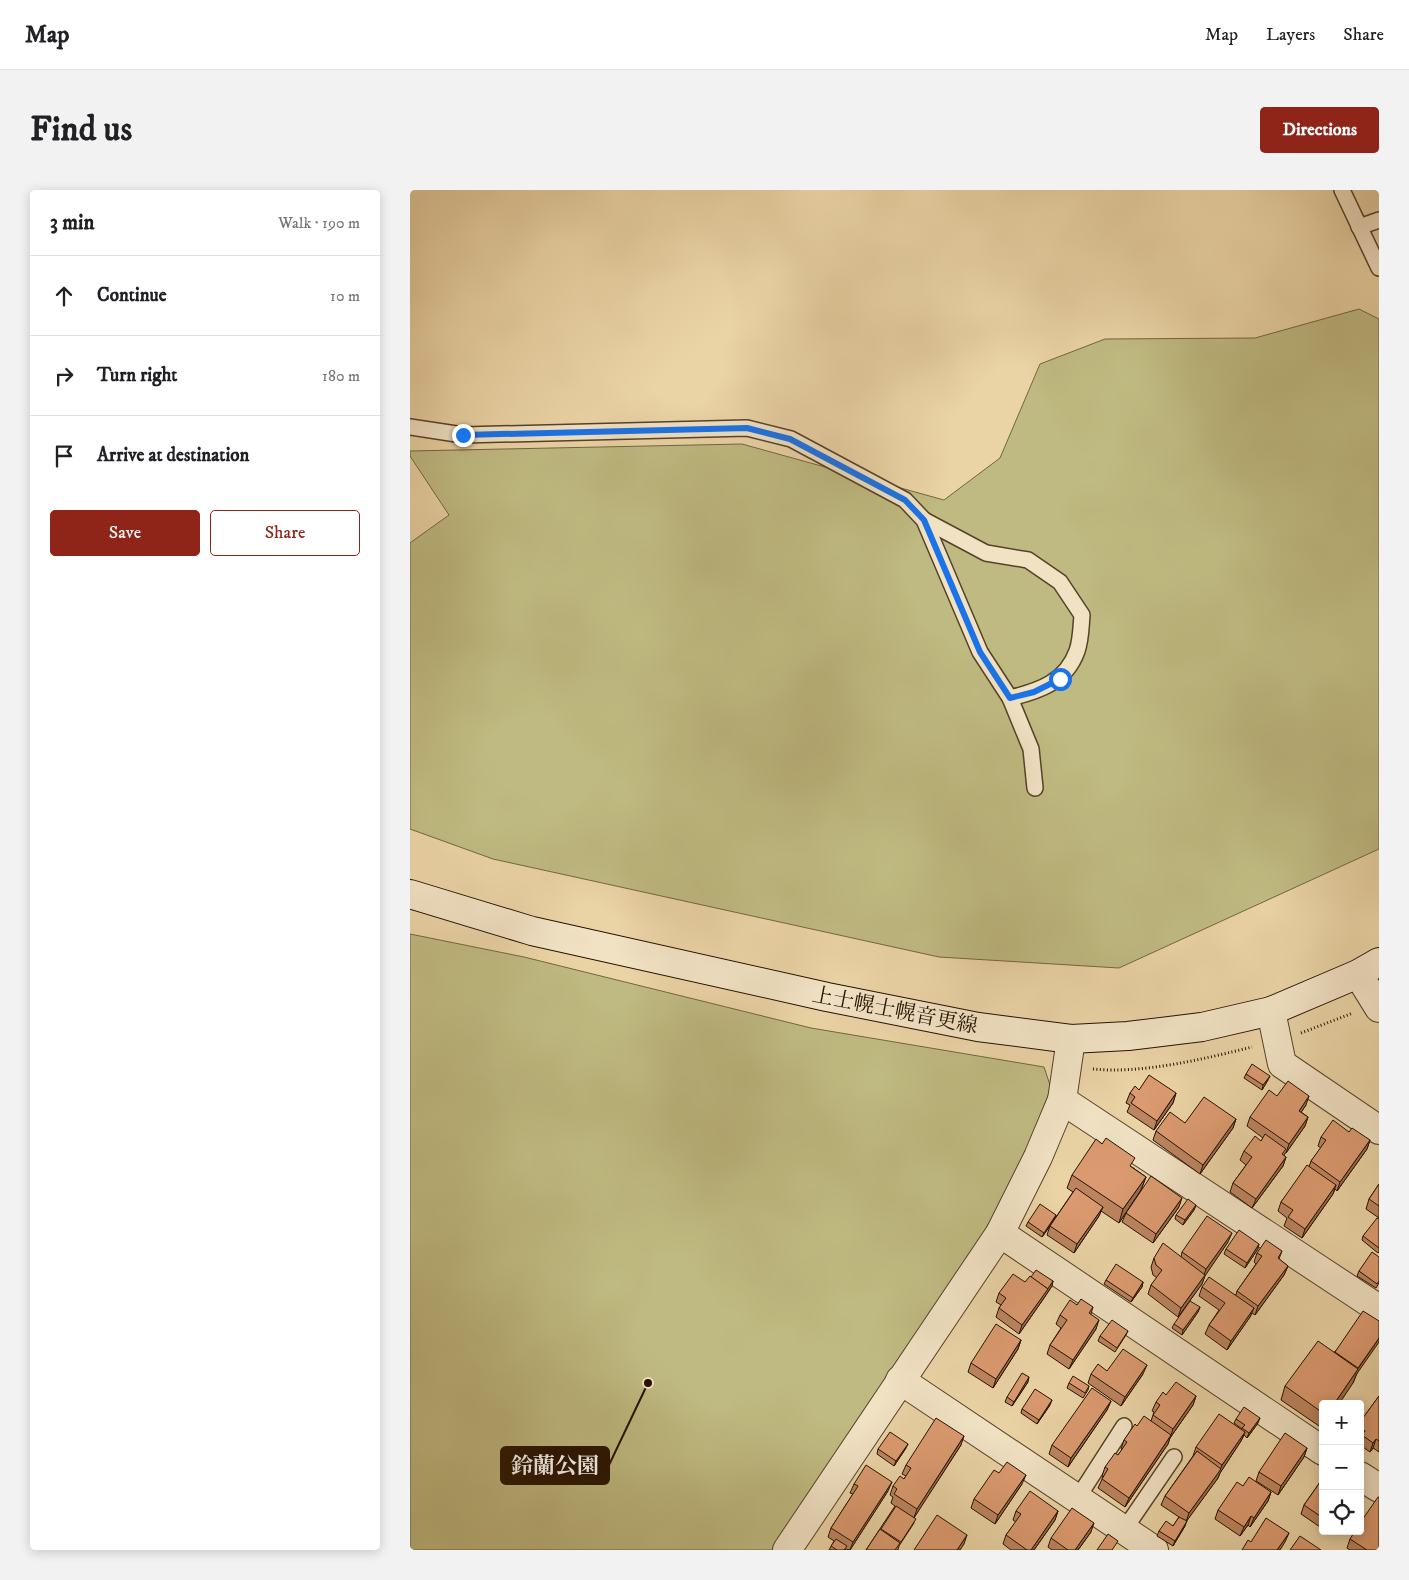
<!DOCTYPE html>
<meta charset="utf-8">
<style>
body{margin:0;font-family:"IM FELL DW Pica","Noto Serif JP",serif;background:#f2f2f2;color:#202124}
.controls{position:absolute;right:15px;bottom:15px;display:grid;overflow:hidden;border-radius:5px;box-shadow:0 2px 12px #0003}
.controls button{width:45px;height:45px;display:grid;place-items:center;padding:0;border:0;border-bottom:1px solid #e0e0e0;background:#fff;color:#202124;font:25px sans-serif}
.stop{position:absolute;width:15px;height:15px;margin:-11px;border:4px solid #1a73e8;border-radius:50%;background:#fff}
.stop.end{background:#1a73e8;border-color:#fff;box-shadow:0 1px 5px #0008}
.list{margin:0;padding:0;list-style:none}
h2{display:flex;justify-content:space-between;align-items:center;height:65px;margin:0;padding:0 20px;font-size:21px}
h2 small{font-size:16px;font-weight:400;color:#757577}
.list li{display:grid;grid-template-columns:32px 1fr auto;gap:15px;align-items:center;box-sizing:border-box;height:80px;padding:0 20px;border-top:1px solid #e0e0e0}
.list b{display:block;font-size:19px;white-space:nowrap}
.list em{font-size:16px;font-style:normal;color:#757577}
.actions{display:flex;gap:10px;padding:15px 20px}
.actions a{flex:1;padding:11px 0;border:1px solid #8f2418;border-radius:5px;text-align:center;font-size:18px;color:#8f2418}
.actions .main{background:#8f2418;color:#fff}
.icon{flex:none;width:28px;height:28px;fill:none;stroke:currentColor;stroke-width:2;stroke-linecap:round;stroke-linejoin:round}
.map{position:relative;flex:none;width:969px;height:1360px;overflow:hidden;border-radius:5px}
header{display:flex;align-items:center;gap:30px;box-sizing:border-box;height:70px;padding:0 25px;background:#fff;border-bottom:1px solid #e0e0e0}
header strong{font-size:24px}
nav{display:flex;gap:28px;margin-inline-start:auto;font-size:18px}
.intro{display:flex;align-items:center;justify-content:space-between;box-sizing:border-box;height:120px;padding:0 30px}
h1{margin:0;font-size:35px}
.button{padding:12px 22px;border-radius:5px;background:#8f2418;color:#fff;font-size:18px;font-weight:700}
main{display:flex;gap:30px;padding:0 30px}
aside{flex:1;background:#fff;border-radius:5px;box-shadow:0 2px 12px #0003}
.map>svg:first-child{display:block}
.green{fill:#bfba81;stroke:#726640}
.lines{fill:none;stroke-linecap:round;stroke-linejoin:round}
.service-casing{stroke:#564229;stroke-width:18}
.minor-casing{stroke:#564229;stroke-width:30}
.tertiary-casing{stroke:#564229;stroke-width:30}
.secondary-casing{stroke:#251200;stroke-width:30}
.path{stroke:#251200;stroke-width:3;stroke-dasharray:1 2.5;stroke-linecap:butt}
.service{stroke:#f1e2c4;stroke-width:15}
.minor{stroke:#f1e2c4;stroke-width:28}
.tertiary{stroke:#f1e2c4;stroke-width:28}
.secondary{stroke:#f1e2c4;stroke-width:28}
.wall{fill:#bc845f;stroke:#251200}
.shaded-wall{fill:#996c4e;stroke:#251200}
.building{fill:#db9a6f;stroke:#251200}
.route{stroke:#1a73e8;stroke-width:6}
.labels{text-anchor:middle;stroke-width:4;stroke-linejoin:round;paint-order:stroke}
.street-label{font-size:21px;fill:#251200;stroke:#f1e2c4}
.leader{fill:none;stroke:#251200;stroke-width:2}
.callout-dot{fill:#251200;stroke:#f1e2c4;stroke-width:2}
.callout{fill:#251200;stroke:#251200;stroke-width:2}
.callout-label{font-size:22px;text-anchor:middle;font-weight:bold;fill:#fff}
</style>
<header>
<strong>Map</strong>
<nav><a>Map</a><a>Layers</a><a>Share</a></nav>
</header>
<div class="intro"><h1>Find us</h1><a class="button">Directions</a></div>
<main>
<aside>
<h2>3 min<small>Walk · 190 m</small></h2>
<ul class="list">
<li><svg class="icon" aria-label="ahead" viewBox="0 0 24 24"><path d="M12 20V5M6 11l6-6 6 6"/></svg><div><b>Continue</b></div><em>10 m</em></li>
<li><svg class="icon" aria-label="right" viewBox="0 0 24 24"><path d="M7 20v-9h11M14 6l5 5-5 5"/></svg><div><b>Turn right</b></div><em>180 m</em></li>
<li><svg class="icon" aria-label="arrive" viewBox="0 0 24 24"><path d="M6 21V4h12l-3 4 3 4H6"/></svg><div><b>Arrive at destination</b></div></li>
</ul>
<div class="actions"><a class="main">Save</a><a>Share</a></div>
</aside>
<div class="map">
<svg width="969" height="1360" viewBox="0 0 969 1360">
<rect width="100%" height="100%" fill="#ead3a5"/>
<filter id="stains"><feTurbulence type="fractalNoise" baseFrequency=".004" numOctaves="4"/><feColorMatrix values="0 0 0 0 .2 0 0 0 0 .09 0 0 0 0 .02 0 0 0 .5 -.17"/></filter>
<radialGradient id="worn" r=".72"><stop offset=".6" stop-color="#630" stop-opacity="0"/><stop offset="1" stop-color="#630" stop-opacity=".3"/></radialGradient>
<!-- green -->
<g class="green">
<polygon points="949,119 969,129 969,659 709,778 529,767 83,669 0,639 0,353 39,325 0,266 0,261 332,254 534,310 590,268 630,174 695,149 845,148"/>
<polygon points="0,744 114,767 401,838 634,877 641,898 591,1026 362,1360 0,1360"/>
</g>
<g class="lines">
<!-- service casing -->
<g class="service-casing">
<g id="service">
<polyline points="932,0 969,78"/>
<polyline points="949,37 969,30"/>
<polyline points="0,237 53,245 337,238 381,249 495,310 514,330 570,462 600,508 621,559 625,598"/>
<path d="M514 330 576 363 618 370 650 392 672 425C671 436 671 450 667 461 656 492 629 501 600 508"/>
<polyline points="667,1309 714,1236"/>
<polyline points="714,1340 764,1267"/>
</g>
</g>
<!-- minor casing -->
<g class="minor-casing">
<g id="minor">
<polyline points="861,821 872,874 969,940"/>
<polyline points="652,910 969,1119"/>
<polyline points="590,1043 913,1261"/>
<polyline points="490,1190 744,1360"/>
<polyline points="950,1286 969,1298"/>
<polyline points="377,1360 590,1043 628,967 652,910 661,849"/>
</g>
</g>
<!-- tertiary casing -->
<g class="tertiary-casing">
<polyline id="tertiary" points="948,784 969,818"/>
</g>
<!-- secondary casing -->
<g class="secondary-casing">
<polyline id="secondary" points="0,704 122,741 417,807 568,837 661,849 718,846 792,837 861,821 948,784 969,772"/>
</g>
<!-- path -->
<g class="path">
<polyline points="891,843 943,823"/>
<path d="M683 879C732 884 794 869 842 857"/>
</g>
<!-- service -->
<use href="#service" class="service"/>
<!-- minor -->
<use href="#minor" class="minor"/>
<!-- tertiary -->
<use href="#tertiary" class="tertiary"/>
<!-- secondary -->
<use href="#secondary" class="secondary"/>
</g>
<!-- wall -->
<g class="wall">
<polygon points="836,884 858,890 852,900 834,888"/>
<polygon points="729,900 766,903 763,913 744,940 717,922 720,915 716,913 720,903"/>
<polygon points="867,906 896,915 891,922 898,927 895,936 876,963 875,963 874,965 876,967 873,976 842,1018 820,1002 823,993 836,975 830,970 834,961 851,951 853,948 837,936 840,927"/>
<polygon points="826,929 823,938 790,984 743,950 746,941 775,933"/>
<polygon points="939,942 960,950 957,959 927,1001 925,999 923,1004 892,1048 874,1036 877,1028 868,1021 871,1012 899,977 901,971 911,958 908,956 911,947"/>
<polygon points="722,977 736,987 731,1000 709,1033 691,1021 689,1026 664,1063 637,1045 640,1036 644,1031 632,1047 616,1036 618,1032 646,1025 644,1030 663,1002 657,998 662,985"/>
<polygon points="969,994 969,1028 956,1019 959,1009"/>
<polygon points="786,1015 784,1020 773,1035 765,1029 766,1025"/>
<polygon points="769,1017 743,1053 712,1032 716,1023"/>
<polygon points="969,1029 969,1062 968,1063 952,1050 953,1046"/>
<polygon points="818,1052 795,1085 792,1094 768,1127 738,1104 741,1095 747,1088 743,1085 741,1077 744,1068 771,1067 772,1062"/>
<polygon points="816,1059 848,1059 835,1078 814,1064"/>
<polygon points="872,1061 869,1069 878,1076 874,1085 845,1125 842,1123 840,1127 817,1160 795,1144 799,1135 809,1120 789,1106 792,1097 826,1105 827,1101 846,1074 844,1072 847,1063"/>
<polygon points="949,1081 969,1093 966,1098 947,1086"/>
<polygon points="621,1087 643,1091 642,1096 634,1108 609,1144 586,1127 589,1118 591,1115 586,1112 589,1103 615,1092"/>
<polygon points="696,1090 733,1092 732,1097 721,1112 694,1094"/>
<polygon points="667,1115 683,1117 681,1124 686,1139 659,1179 637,1164 640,1155 651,1138 646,1134 650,1125"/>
<polygon points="790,1117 788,1122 772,1145 762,1138 764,1134"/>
<polygon points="969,1131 943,1193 913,1214 913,1237 912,1238 871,1210 875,1196"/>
<polygon points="718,1141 716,1145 705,1162 688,1151 690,1146"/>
<polygon points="611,1150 608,1159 583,1198 558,1182 561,1173"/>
<polygon points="697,1181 733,1184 711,1216 678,1193 681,1184"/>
<polygon points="618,1192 602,1216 595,1212 597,1207"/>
<polygon points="659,1193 679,1196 678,1200 673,1208 657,1198"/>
<polygon points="756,1205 786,1206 783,1215 760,1248 758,1254 715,1317 688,1298 693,1287 692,1286 695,1277 708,1265 712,1260 711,1259 714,1250 727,1236 741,1231 744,1222 742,1221 746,1212"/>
<polygon points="969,1206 969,1262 963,1258 960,1262 950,1255 950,1232"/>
<polygon points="701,1211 697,1220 658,1277 639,1264 642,1255"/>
<polygon points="640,1215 627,1234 611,1223 612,1219"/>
<polygon points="826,1229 848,1233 837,1248 834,1245 831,1251 810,1283 808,1288 776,1331 775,1336 763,1356 747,1346 749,1341 763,1336 769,1327 751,1315 755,1306 783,1266 786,1257 831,1240 832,1239 824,1233"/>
<polygon points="551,1255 504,1327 504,1333 489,1356 488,1360 456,1360 485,1316 481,1313 483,1307 480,1305 483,1296 494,1289 496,1286 492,1284 496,1275"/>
<polygon points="496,1258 484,1276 467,1264 468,1259"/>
<polygon points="897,1258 894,1267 868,1305 846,1291 849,1282"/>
<polygon points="589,1283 612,1294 585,1334 561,1318 564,1309"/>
<polygon points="913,1288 913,1339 891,1324 894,1315"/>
<polygon points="444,1294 478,1301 440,1360 436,1359 435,1360 419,1360 424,1351 418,1347 421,1338 443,1304 440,1303"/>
<polygon points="833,1296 861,1302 858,1311 840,1337 838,1335 830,1346 805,1329 808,1320"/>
<polygon points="606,1321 648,1321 645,1330 624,1360 601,1360 593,1354 596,1345 606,1332 603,1330"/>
<polygon points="681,1342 668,1360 642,1360 638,1357 641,1348"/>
<polygon points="940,1349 969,1360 940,1360 937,1358"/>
</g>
<!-- shaded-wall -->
<g class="shaded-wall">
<polygon points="860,886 858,890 852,900 853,895"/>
<polygon points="766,903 763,913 744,940 747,931"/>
<polygon points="899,906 896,915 886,930 889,921"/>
<polygon points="898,927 895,936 876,963 879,954"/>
<polygon points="826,929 823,938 790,984 793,975"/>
<polygon points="960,950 957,959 927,1001 930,992"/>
<polygon points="876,967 873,976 842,1018 846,1009"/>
<polygon points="736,987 731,1000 709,1033 713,1019"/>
<polygon points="926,995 923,1004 892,1048 895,1039"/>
<polygon points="772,1008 769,1017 743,1053 746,1044"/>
<polygon points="786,1015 784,1020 773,1035 775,1030"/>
<polygon points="693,1017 689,1026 664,1063 667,1054"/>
<polygon points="646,1025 644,1030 632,1047 634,1043"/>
<polygon points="822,1043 818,1052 795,1086 792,1094 768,1127 771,1118 793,1088 796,1079"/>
<polygon points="849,1054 848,1059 835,1078 837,1073"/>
<polygon points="878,1076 874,1085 845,1125 848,1116"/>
<polygon points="643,1091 642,1096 634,1108 609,1144 612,1135"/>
<polygon points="733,1092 732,1097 721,1112 723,1108"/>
<polygon points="790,1117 788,1122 772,1145 773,1140"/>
<polygon points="844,1118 840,1127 817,1160 821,1151"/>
<polygon points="689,1130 686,1139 659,1179 663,1170"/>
<polygon points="969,1148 969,1152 946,1185 943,1193 929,1214 924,1214"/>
<polygon points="611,1150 608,1159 583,1198 586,1189"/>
<polygon points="737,1175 733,1184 711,1216 715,1207"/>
<polygon points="619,1187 618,1192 602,1216 604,1212"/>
<polygon points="786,1206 783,1215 760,1248 758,1254 715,1317 719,1308 761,1245 763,1239"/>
<polygon points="642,1210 640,1215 627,1234 629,1230"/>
<polygon points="701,1211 697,1220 658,1277 661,1268"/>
<polygon points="850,1228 848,1233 837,1248 839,1243"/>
<polygon points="835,1242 831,1251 810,1283 808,1288 776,1332 779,1323 810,1280 812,1275"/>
<polygon points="554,1246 551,1255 504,1328 507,1319"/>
<polygon points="966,1249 963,1258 960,1262 963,1253"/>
<polygon points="498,1254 496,1258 484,1276 486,1271"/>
<polygon points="897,1258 894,1267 868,1305 871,1296"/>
<polygon points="616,1285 612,1294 585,1334 588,1325"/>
<polygon points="482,1292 478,1301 440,1360 443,1352"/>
<polygon points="861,1302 858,1311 840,1337 844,1328"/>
<polygon points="648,1321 645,1330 624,1360 621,1360"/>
<polygon points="841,1326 838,1335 830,1346 834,1337"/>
<polygon points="777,1331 775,1336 763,1356 765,1351"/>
<polygon points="684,1333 681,1342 668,1360 665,1360"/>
<polygon points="879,1343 875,1352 870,1360 867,1360"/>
<polygon points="557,1345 554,1354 550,1360 547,1360"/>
</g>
<!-- building -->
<g class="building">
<polygon points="842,874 860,886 853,895 836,884"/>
<polygon points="739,885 766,903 747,931 721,913 725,907 720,903 725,896 729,900"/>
<polygon points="878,891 899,906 889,921 898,927 879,954 840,927 859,900 867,906"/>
<polygon points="794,907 826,929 793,975 746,941 760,922 775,933"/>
<polygon points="923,930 939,942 942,938 960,950 930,992 901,971 916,950 911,947"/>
<polygon points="855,944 876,959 872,964 876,967 846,1009 823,993 842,967 834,961 845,946 851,951"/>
<polygon points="696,948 725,968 720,976 736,987 713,1019 662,985 686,949 692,954"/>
<polygon points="897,975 926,995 895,1039 878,1027 883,1020 871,1012"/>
<polygon points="741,986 772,1008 746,1044 716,1023"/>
<polygon points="969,994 969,1016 959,1009"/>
<polygon points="666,998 693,1017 667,1054 640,1036"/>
<polygon points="778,1009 786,1015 775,1030 766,1025"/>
<polygon points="630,1014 646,1025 634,1043 618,1032"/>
<polygon points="797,1026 822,1043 796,1079 772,1062"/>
<polygon points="967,1028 969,1029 969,1058 953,1046"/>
<polygon points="829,1040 849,1054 837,1073 816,1059"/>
<polygon points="856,1050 872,1061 868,1068 878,1076 848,1116 827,1101 852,1066 847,1063"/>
<polygon points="753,1053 795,1085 771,1118 741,1095 752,1080 746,1075 744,1068"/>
<polygon points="962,1062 969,1067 969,1091 967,1094 949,1081"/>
<polygon points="706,1074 733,1092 723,1108 696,1090"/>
<polygon points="626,1080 643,1091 637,1100 638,1099 621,1087"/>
<polygon points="603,1084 615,1092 620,1086 638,1099 612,1135 589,1118 596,1108 589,1103"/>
<polygon points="799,1087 844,1118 821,1151 799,1135 815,1113 792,1097"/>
<polygon points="671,1109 683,1117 679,1123 689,1130 663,1170 640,1155 657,1130 650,1125 660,1110 667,1115"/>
<polygon points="780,1111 790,1117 773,1140 764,1134"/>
<polygon points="953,1121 969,1131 969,1148 948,1178 925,1162"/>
<polygon points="702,1130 718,1141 707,1158 690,1146"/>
<polygon points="586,1134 611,1150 586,1189 561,1173"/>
<polygon points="908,1151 948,1179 924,1214 913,1214 913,1223 875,1196"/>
<polygon points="713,1159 737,1175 715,1207 681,1184 688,1174 697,1181"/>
<polygon points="612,1183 619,1187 604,1212 597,1207"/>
<polygon points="663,1186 679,1196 675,1203 659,1193"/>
<polygon points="766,1192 786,1206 763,1239 743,1225 750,1215 746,1212 753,1202 756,1205"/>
<polygon points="682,1198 701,1211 661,1268 642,1255"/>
<polygon points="625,1199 642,1210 629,1230 612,1219"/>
<polygon points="969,1206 969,1251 966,1249 963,1253 952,1245 955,1241 950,1237 950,1232"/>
<polygon points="834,1217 850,1228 839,1243 832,1238 835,1235 826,1229"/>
<polygon points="809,1224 835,1242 812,1275 786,1257"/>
<polygon points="734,1226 761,1245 719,1308 692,1289 698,1279 695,1277 705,1263 708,1265 717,1252 714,1250 725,1234 727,1236"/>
<polygon points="526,1228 554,1246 507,1319 484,1304 487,1299 483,1296 490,1286 494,1289 501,1278 496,1275"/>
<polygon points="480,1242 498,1254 486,1271 468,1259"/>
<polygon points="875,1243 897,1258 871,1296 849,1282"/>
<polygon points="787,1261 811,1279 779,1323 755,1306"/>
<polygon points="597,1272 616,1285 588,1325 564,1309 584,1280 589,1283"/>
<polygon points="456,1275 482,1292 443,1352 421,1338 448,1296 444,1294"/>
<polygon points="839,1287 861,1302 844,1328 841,1326 834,1337 808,1320 827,1292 833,1296"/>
<polygon points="913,1288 913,1328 894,1315"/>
<polygon points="620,1301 648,1321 621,1360 617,1360 596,1345 611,1324 606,1321"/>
<polygon points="968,1307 969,1307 969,1360 957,1360 940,1349 945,1341 950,1341 950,1333"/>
<polygon points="486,1316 506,1329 491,1352 471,1339"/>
<polygon points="662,1318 684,1333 665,1360 658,1360 641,1348"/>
<polygon points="527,1325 557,1345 547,1360 504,1360"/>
<polygon points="769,1327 777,1331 765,1351 749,1341 756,1331 763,1336"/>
<polygon points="856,1328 879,1343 867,1360 832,1360 838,1350 841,1352"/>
<polygon points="470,1339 490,1353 485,1360 456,1360"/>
<polygon points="698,1344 708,1351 702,1360 687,1360"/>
<polygon points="890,1346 911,1360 880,1360"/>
<polygon points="426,1349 437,1356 434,1360 427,1360 421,1356"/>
</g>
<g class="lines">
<!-- route -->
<polyline class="route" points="53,245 337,238 380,249 495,310 514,330 570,462 600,508 624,502 650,489"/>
</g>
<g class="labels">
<!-- street labels -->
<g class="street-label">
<text transform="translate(485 820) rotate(11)" y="7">上士幌士幌音更線</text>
</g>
</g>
<!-- callouts -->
<path class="leader" d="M238 1193L199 1275"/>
<circle class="callout-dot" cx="238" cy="1193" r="5"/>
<rect class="callout" x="91" y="1257" width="108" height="37" rx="5"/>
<g class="callout-label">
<text x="145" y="1283">鈴蘭公園</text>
</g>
<rect width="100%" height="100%" filter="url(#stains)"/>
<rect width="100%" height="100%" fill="url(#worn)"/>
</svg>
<div class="controls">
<button>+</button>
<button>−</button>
<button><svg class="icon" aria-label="locate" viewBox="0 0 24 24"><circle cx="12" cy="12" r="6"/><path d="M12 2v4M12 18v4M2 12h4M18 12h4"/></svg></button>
</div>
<div class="stop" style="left:650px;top:489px"></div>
<div class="stop end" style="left:53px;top:245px"></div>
</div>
</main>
